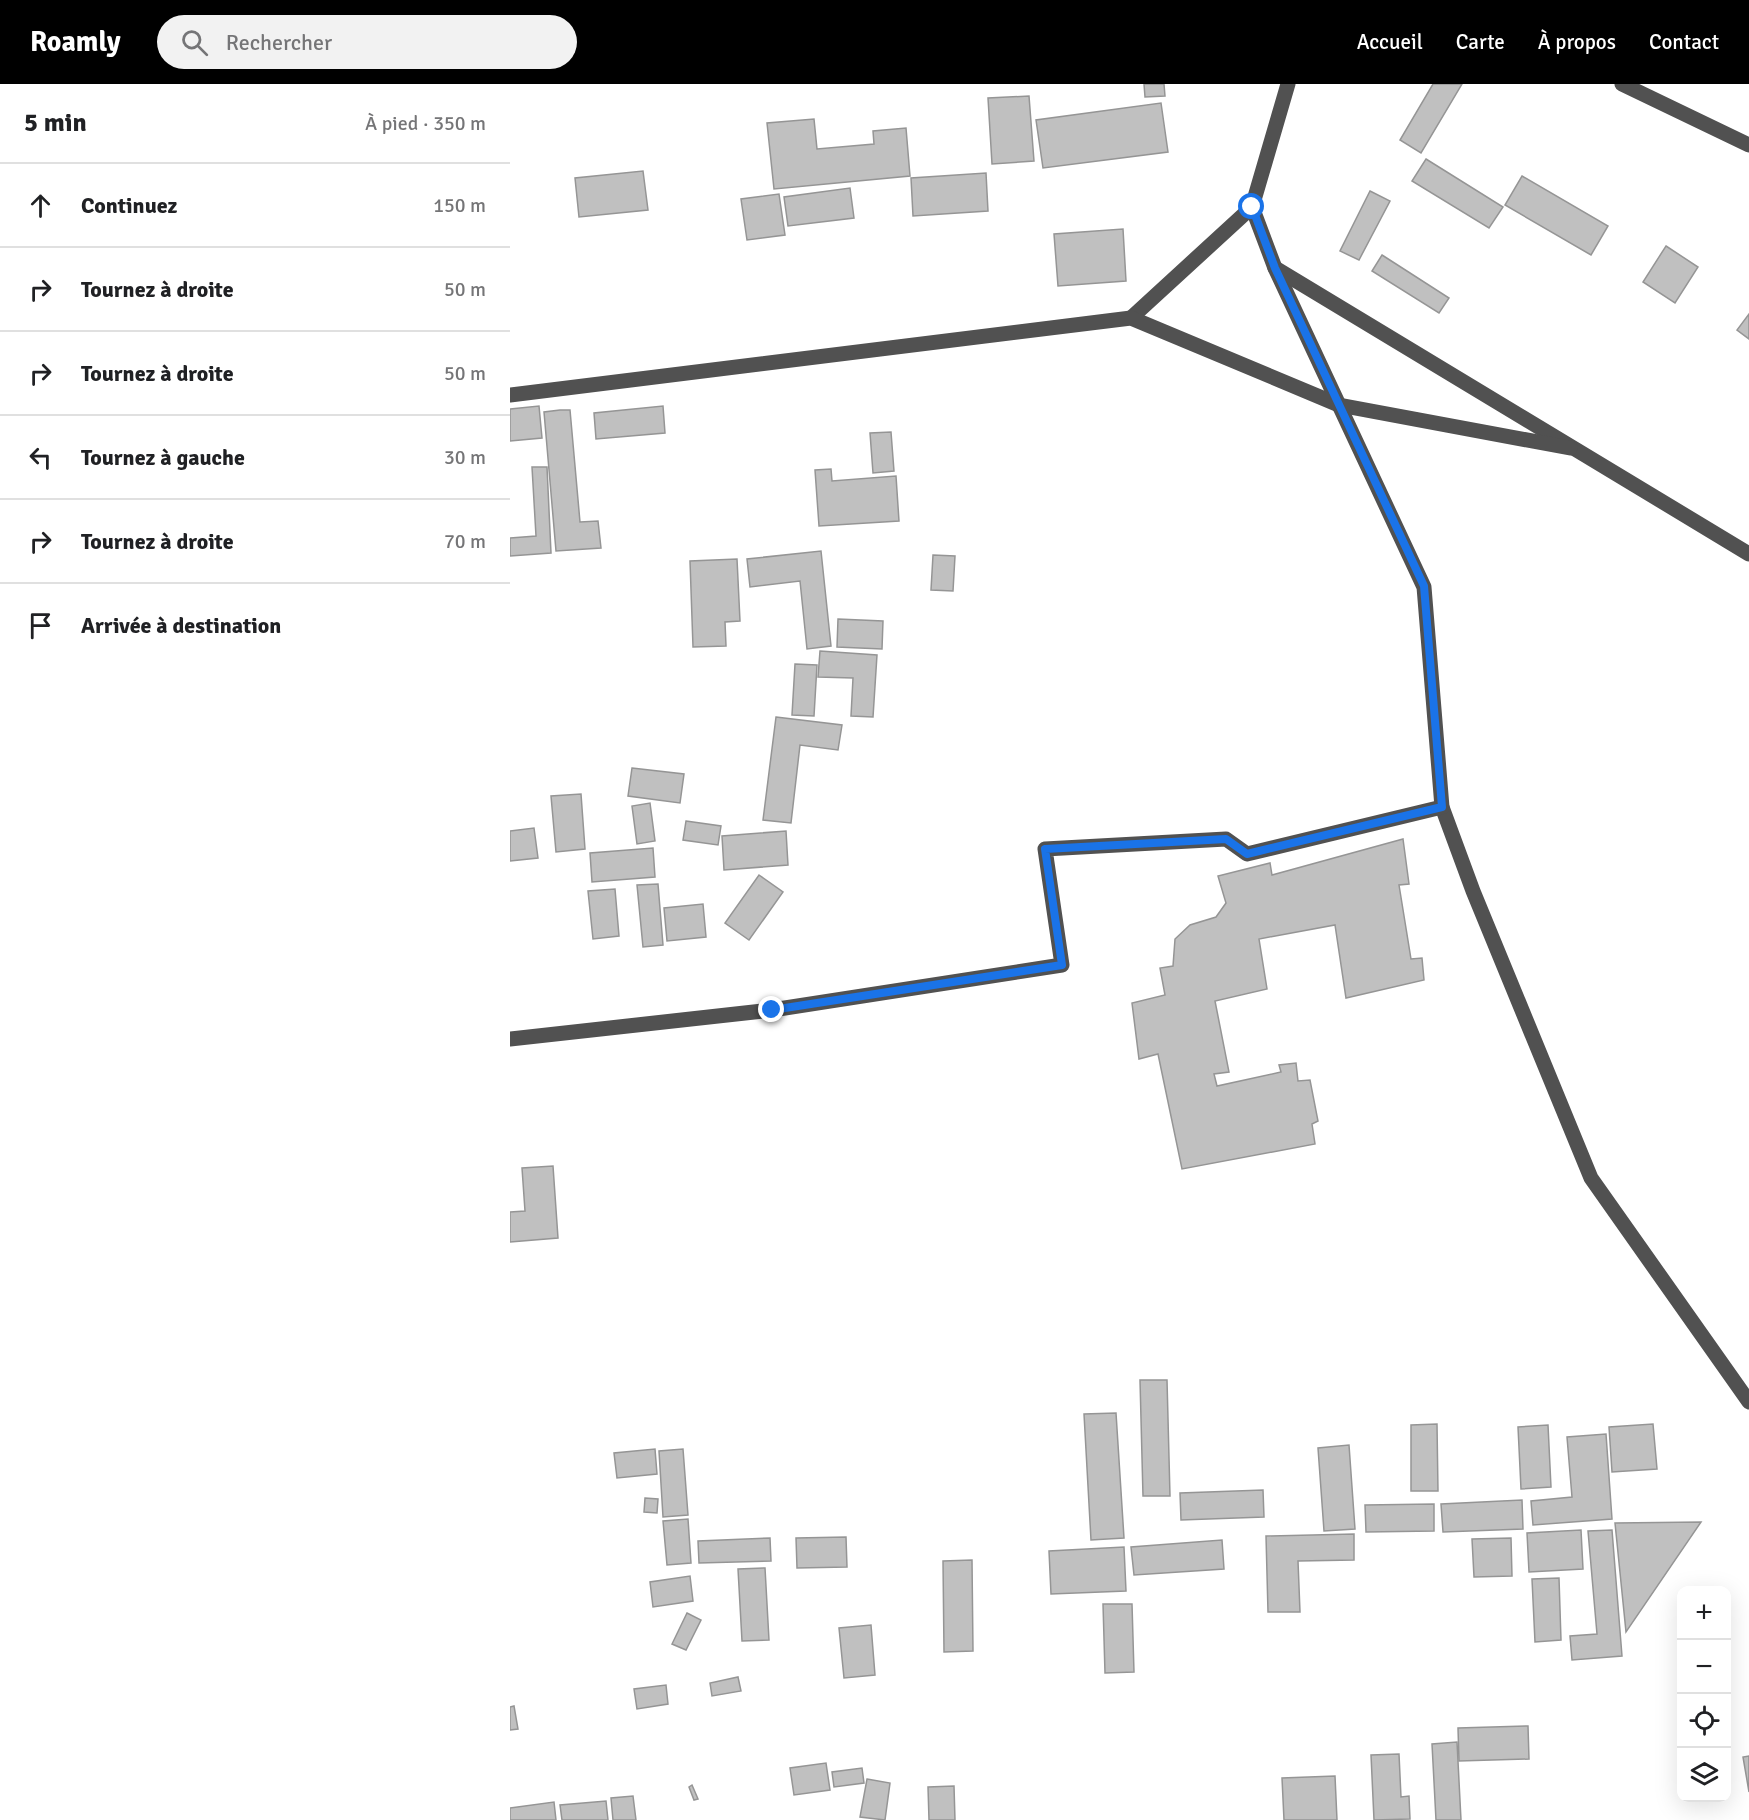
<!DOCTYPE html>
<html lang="fr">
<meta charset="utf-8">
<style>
body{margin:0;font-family:Signika,sans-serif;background:#f2f2f2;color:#202124}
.controls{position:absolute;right:18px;bottom:18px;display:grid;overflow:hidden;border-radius:12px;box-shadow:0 6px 24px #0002}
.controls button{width:54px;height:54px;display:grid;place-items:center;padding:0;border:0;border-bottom:2px solid #e0e0e0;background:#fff;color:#202124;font:30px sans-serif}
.stop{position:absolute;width:18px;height:18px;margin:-14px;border:4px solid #1a73e8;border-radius:50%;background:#fff}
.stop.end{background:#1a73e8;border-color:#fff;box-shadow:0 2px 6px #0008}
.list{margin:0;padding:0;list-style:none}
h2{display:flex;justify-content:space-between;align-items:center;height:78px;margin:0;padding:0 24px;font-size:26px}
h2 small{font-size:20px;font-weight:400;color:#757577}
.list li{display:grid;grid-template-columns:39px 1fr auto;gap:18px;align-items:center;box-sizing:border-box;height:84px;padding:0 24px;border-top:2px solid #e0e0e0}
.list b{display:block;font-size:22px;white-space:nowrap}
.list em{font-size:20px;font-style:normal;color:#757577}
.icon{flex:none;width:33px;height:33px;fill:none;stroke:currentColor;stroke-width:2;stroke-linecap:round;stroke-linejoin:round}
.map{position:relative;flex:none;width:1239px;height:1736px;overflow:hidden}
header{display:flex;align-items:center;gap:36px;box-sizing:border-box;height:84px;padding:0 30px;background:#000;color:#fff}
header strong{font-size:28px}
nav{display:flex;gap:33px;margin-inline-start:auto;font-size:21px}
.search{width:420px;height:54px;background:#f2f2f2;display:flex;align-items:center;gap:15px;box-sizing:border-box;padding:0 21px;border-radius:33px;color:#757577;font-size:22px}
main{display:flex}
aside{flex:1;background:#fff}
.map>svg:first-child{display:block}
.building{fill:#c0c0c0;stroke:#959595;stroke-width:1.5}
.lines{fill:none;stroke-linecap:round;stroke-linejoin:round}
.minor{stroke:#515151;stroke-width:15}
.route{stroke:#1a73e8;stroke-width:8}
</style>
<header>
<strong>Roamly</strong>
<div class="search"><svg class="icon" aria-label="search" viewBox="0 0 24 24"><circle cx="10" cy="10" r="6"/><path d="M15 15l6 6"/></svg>Rechercher</div>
<nav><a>Accueil</a><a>Carte</a><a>À propos</a><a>Contact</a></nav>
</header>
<main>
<aside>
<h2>5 min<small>À pied · 350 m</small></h2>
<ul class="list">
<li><svg class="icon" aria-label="ahead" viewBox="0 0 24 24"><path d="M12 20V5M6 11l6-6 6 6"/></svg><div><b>Continuez</b></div><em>150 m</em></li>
<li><svg class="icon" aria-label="right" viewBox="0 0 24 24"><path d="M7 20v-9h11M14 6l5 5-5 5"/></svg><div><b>Tournez à droite</b></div><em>50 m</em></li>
<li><svg class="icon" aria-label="right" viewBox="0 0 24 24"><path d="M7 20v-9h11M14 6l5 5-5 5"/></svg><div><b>Tournez à droite</b></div><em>50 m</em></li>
<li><svg class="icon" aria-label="left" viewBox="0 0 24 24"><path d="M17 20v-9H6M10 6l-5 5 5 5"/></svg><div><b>Tournez à gauche</b></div><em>30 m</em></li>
<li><svg class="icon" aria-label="right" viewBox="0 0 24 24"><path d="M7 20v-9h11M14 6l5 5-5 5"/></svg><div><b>Tournez à droite</b></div><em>70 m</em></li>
<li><svg class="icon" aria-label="arrive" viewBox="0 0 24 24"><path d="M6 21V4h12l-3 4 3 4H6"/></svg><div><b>Arrivée à destination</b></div></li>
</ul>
</aside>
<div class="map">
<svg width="1239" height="1736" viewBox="0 0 1239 1736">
<rect width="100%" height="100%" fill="#fff"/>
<!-- building -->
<g class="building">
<polygon points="634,0 654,0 655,12 635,13"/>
<polygon points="923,0 952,0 911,69 890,56"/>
<polygon points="519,12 524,77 482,80 478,14"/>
<polygon points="651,19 658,68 533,84 526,36"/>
<polygon points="304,35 307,65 364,60 363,47 396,44 400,92 264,105 257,39"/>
<polygon points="916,75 993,123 979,144 902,97"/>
<polygon points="133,87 138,126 69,133 65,94"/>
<polygon points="476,89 478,127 403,132 401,94"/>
<polygon points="1012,92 1098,142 1081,171 995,121"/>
<polygon points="340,104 344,134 278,142 274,113"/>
<polygon points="860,107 880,117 849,176 830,167"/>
<polygon points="269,110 275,151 237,156 231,115"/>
<polygon points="613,145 616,197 548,202 544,150"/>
<polygon points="1156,162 1188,183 1165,219 1133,198"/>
<polygon points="872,171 939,214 929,229 862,187"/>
<polygon points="1239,230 1239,255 1227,246"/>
<polygon points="29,322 32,354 0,357 0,325"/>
<polygon points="153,322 155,349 86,355 84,329"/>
<polygon points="50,326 60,326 70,438 88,437 91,464 46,467 34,328"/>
<polygon points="381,348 384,387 363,389 360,349"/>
<polygon points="22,383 37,383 41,469 0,472 0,454 26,452"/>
<polygon points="321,385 322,397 386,392 389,437 309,442 305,386"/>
<polygon points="311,467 321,562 297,565 290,497 240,503 237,475"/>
<polygon points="423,471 445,472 443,507 421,506"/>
<polygon points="227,475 230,537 215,538 216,562 183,563 180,477"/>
<polygon points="328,535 373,537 372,565 327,563"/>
<polygon points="310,567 367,571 363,633 341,632 343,594 308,593"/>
<polygon points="285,580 307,581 304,632 282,631"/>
<polygon points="266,633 332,641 328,666 290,661 281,739 253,736"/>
<polygon points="122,684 174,690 170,719 118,712"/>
<polygon points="71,710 75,765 46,768 41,712"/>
<polygon points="140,719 145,757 127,760 122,722"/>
<polygon points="176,737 211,742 208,761 173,756"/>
<polygon points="24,744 28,774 0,777 0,747"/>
<polygon points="276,747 278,781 214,786 212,752"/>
<polygon points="893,755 899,800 889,801 901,875 912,874 914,896 836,914 825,841 749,855 757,905 705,917 719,988 704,990 707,1002 771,988 769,981 786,979 788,997 800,996 808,1037 802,1040 805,1060 672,1085 648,970 629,975 622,919 655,911 650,884 663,882 665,855 680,841 706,833 716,819 708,792 760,779 762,791"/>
<polygon points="143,764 145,793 82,798 80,769"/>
<polygon points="249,791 273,808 239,856 215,839"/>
<polygon points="148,800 153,861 133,863 127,801"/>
<polygon points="105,805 109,852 83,855 78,807"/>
<polygon points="193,820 196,853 157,857 154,824"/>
<polygon points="43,1082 48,1154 0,1158 0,1128 15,1127 12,1084"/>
<polygon points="630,1296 657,1296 660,1412 633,1412"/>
<polygon points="606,1329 614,1454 581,1456 574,1330"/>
<polygon points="927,1340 928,1407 901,1407 901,1341"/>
<polygon points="1143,1340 1147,1385 1102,1388 1099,1343"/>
<polygon points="1038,1341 1041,1403 1011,1405 1008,1343"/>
<polygon points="1096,1350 1102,1435 1023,1441 1021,1417 1062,1413 1057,1353"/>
<polygon points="839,1361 845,1445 814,1447 808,1364"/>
<polygon points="145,1365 147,1390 107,1394 104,1369"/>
<polygon points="173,1365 178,1431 153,1433 149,1367"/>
<polygon points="753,1406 754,1433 671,1436 670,1409"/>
<polygon points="135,1414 148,1415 147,1429 134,1428"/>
<polygon points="1012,1416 1013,1445 933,1448 931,1420"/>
<polygon points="924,1420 924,1447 856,1448 855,1421"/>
<polygon points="178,1435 181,1479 157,1481 153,1437"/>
<polygon points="1191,1438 1116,1548 1105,1439"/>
<polygon points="1071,1446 1073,1485 1019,1488 1017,1449"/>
<polygon points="1102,1446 1112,1572 1062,1576 1060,1552 1087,1550 1078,1447"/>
<polygon points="844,1450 844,1476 788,1477 790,1528 758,1528 756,1452"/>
<polygon points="336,1453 337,1483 287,1484 286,1454"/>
<polygon points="260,1454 261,1477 189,1479 188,1457"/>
<polygon points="1001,1454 1002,1492 964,1493 962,1455"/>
<polygon points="712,1456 714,1485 624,1491 621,1463"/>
<polygon points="614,1463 616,1507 541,1510 539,1467"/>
<polygon points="462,1476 463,1567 434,1568 433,1477"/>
<polygon points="255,1484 259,1556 232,1557 228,1485"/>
<polygon points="180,1492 183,1517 143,1523 140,1498"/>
<polygon points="1049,1494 1051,1556 1025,1558 1022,1495"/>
<polygon points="593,1520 622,1520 624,1588 595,1589"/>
<polygon points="177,1529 191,1536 176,1566 162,1560"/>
<polygon points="361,1541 365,1591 334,1594 329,1544"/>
<polygon points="228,1593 231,1607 202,1612 200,1599"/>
<polygon points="156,1601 158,1620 127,1625 124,1605"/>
<polygon points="4,1622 8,1645 0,1646 0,1623"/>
<polygon points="1018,1642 1019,1675 949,1677 948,1644"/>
<polygon points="947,1658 951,1736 926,1736 922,1660"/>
<polygon points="889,1670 891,1713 899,1712 900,1735 864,1736 861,1671"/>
<polygon points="1239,1672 1239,1708 1233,1673"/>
<polygon points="316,1679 320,1706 284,1711 280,1684"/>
<polygon points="352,1684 354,1699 324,1703 322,1688"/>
<polygon points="825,1692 827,1736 774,1736 772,1694"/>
<polygon points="357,1695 380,1699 375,1736 350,1733"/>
<polygon points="182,1701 188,1715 184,1716 179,1703"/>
<polygon points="444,1702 445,1736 419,1736 418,1703"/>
<polygon points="123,1712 126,1736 103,1736 101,1714"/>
<polygon points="96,1717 98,1736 52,1736 50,1721"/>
<polygon points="44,1718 46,1736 0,1736 0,1724"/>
</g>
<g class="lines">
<!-- minor -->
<g class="minor">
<polyline points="1112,0 1239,61"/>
<polyline points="742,123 765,184 914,503 932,723 963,807 1081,1094 1239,1318"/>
<polyline points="765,184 1239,470"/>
<polyline points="621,234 742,123 778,0"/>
<polyline points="0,311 621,234 829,321 1060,364"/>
<polyline points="0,955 262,926 552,881 535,765 716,755 737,770 932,723"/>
</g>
</g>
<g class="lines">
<!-- route -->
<polyline class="route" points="262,926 552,881 535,765 716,755 737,770 932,723 914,502 765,184 742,123"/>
</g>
</svg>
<div class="controls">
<button>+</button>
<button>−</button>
<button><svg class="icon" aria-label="locate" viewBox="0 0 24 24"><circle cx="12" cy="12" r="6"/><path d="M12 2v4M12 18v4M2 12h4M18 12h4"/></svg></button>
<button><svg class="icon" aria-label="layers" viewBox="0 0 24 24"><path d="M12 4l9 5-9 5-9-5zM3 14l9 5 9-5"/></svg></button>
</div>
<div class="stop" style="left:742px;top:123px"></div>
<div class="stop end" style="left:262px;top:926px"></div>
</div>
</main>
